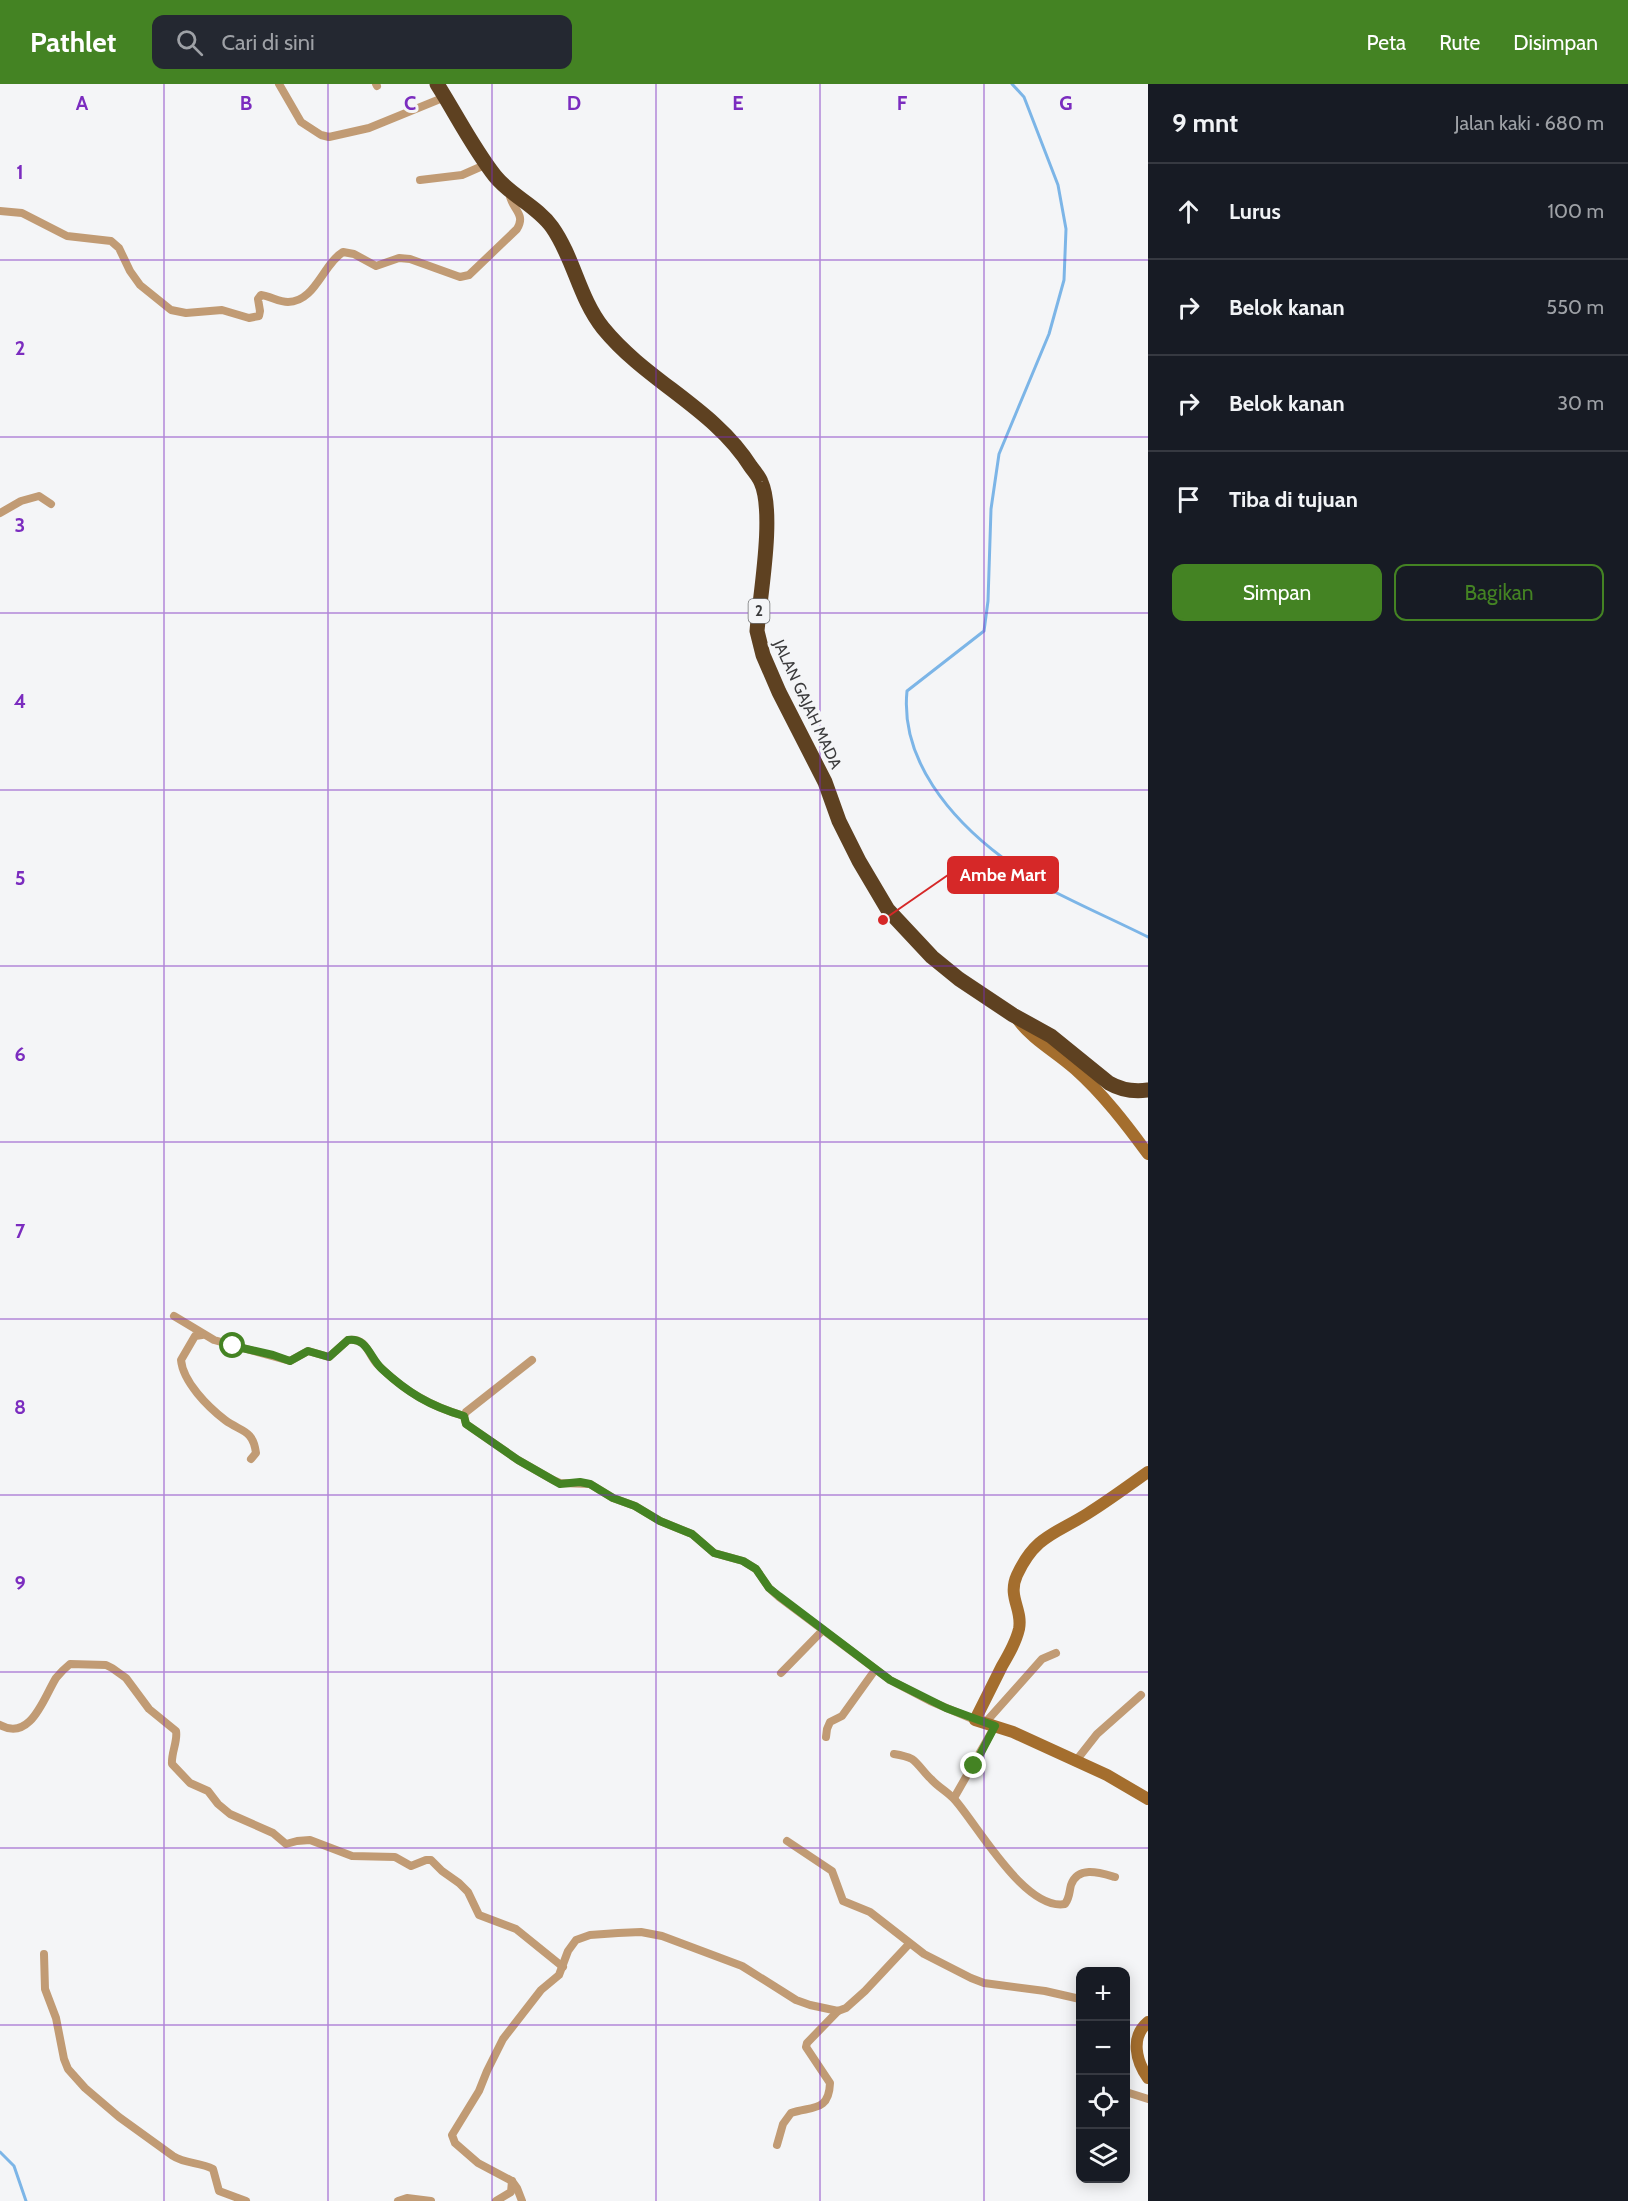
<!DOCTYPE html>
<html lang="id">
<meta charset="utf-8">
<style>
body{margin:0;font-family:Cabin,sans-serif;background:#242831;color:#f1f3f6}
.controls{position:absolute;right:18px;bottom:18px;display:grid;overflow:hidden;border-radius:12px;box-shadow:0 3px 15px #0003}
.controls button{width:54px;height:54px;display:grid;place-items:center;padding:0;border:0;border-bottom:2px solid #363941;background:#171b24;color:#f1f3f6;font:30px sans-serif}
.stop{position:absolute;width:18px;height:18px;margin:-14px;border:4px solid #448323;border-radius:50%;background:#fff}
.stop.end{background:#448323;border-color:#fff;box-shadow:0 2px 6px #0008}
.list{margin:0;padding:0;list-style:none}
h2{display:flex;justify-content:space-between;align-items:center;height:78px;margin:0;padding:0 24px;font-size:26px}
h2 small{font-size:20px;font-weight:400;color:#9ea1a6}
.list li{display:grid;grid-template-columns:39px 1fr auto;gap:18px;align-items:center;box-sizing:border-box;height:96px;padding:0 24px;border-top:2px solid #363941}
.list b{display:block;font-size:22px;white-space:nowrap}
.list em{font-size:20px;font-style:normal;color:#9ea1a6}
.actions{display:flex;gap:12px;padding:18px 24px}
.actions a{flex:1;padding:14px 0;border:2px solid #448323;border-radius:12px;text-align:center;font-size:21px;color:#448323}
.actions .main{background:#448323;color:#fff}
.icon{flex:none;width:33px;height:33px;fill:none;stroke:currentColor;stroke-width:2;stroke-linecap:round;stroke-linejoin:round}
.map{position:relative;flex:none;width:1148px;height:2117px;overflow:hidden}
header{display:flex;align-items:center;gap:36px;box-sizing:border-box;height:84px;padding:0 30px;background:#448323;color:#fff}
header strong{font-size:28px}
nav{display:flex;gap:33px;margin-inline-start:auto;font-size:21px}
.search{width:420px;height:54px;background:#242831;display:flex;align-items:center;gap:15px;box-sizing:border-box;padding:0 21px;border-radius:12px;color:#9ea1a6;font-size:22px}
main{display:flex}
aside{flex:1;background:#171b24}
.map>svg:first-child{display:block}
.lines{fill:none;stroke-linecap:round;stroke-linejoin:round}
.stream{stroke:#7cb5e7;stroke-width:3}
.street{stroke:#c19b74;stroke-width:8}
.secondary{stroke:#a46e2e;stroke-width:12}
.highway{stroke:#5e4121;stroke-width:15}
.route{stroke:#448323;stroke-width:8}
.grid{fill:none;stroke:#7b2cbf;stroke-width:1.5;stroke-opacity:0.55}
.labels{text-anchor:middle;stroke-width:6;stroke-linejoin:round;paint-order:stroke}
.shield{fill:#f4f5f7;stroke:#727374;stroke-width:1.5}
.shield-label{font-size:15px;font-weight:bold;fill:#3b3b3c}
.street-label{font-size:16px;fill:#3b3b3c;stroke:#f4f5f7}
.grid-label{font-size:20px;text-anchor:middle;font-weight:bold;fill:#7b2cbf;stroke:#f4f5f7;stroke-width:6;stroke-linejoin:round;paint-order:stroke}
.leader{fill:none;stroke:#d62828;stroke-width:2}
.callout-dot{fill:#d62828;stroke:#f4f5f7;stroke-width:2}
.callout{fill:#d62828;stroke:#d62828;stroke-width:2}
.callout-label{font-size:18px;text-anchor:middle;font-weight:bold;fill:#fff}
</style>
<header>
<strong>Pathlet</strong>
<div class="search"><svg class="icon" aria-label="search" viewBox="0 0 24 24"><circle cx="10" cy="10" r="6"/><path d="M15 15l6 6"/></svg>Cari di sini</div>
<nav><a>Peta</a><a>Rute</a><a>Disimpan</a></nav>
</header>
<main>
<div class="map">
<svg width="1148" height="2117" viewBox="0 0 1148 2117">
<rect width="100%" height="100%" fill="#f4f5f7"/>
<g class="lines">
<!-- stream -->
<g class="stream">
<path d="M1012 0 1024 13 1058 101 1066 145 1064 196 1049 250 999 370 991 425 988 517 984 547 907 607C900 676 951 735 1003 774 1012 781 1022 790 1032 796 1070 817 1110 834 1148 853"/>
<polyline points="0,2068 14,2082 26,2117"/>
</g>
<!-- street -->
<g class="street">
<polyline points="279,0 301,38 321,51 329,53 369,44 445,13"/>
<polyline points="376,0 377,2"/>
<polyline points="420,96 462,91 487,80"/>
<path d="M0 127 22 129 67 152 111 157 119 164 130 187 140 201 171 226 186 229 222 226 249 234 259 232 260 227 258 215 261 211C270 212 279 218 288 218 315 218 323 180 343 168L354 170 376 182 399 174 410 175 460 193 469 191 517 145C527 129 510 125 509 107"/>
<polyline points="0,429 21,417 39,412 51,420"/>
<path d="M174 1232 214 1256 290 1277 308 1267 329 1273 348 1256C367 1253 368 1271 378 1281 404 1307 430 1322 464 1332"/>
<path d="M202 1251 195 1252 181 1276C183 1298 208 1323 225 1336 241 1348 253 1345 256 1369L251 1375"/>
<polyline points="532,1276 466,1328 464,1332 466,1340 518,1376 553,1396 560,1399 590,1400 613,1414 635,1422 660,1437 692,1450 714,1469 743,1477 756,1485 769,1504 779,1513 890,1596 930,1617 975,1636"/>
<polyline points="781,1589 823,1546"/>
<polyline points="985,1639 1042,1575 1056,1569"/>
<path d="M0 1641C31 1658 44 1613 56 1594 60 1589 65 1584 70 1580L106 1581 112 1584 126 1594 149 1625 176 1647C178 1657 171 1669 172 1680L190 1699 208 1707 218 1720 230 1730 273 1749 286 1760 297 1757 310 1756 352 1772 395 1773 411 1782 426 1776H431L442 1787 459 1799 468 1808 479 1831 516 1845 563 1883"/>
<polyline points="826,1653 827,1645 830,1638 842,1632 875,1586"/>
<path d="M894 1670C900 1671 906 1672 912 1675 919 1680 924 1689 931 1695 938 1703 948 1708 955 1716 978 1742 1025 1827 1065 1820 1070 1813 1069 1808 1071 1801 1078 1781 1101 1789 1115 1793"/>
<polyline points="1075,1678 1097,1650 1141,1611"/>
<polyline points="954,1714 995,1642"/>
<polyline points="787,1757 832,1787 843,1817 870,1828 924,1870 971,1894 984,1899 1045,1907 1080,1915"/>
<path d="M44 1870 45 1905 56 1934 64 1975 68 1985 85 2004 119 2033 173 2072C185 2080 200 2078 213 2085L219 2107 246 2117"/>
<polyline points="1126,2008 1148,2015"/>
<path d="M777 2061 783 2040 791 2029C812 2022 829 2028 830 1999L806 1963 807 1959 838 1927"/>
<polyline points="398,2117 407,2114 431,2117"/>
<polyline points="496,2117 511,2108 512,2097"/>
<polyline points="522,2117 517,2104 512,2097 478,2079 455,2059 452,2051 479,2007 487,1987 503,1955 541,1906 559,1891 568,1867 576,1856 590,1851 618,1849 641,1848 662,1852 742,1882 796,1916 810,1921 838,1927 846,1924 865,1907 909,1860"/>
</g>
<!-- secondary -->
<g class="secondary">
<path d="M1018 936C1033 956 1056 968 1075 985 1103 1010 1126 1040 1148 1070"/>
<path d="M1148 1388C1128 1402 1108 1417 1087 1430 1055 1450 1035 1452 1017 1491 1007 1513 1023 1525 1019 1545 1016 1558 1009 1570 1002 1582 993 1600 984 1618 975 1636L1013 1648 1107 1691 1148 1715"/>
<path d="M1148 1938C1130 1953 1136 1977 1148 1994"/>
</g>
<!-- highway -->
<path class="highway" d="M437 0C456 30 473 64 495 92 511 112 537 122 552 143 574 174 579 214 603 244 647 298 714 324 751 383 755 388 759 393 761 398 775 429 760 511 757 547L763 571 779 608 825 698 839 737 859 777 888 826 932 873 959 895 1013 931 1051 952 1109 999C1121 1006 1134 1008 1148 1006"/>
</g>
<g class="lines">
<!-- route -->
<path class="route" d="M233 1262 273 1271 290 1277 308 1267 329 1273 348 1256C367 1253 370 1274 382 1285 408 1309 430 1322 464 1332L466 1340 518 1376 560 1400 580 1398 590 1400 613 1414 635 1422 660 1437 692 1450 714 1469 743 1477 756 1485 769 1504 779 1512 890 1596 946 1624 995 1642 974 1682"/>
</g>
<!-- grid -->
<path class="grid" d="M164 0V2117M328 0V2117M492 0V2117M656 0V2117M820 0V2117M984 0V2117M0 176H1148M0 353H1148M0 529H1148M0 706H1148M0 882H1148M0 1058H1148M0 1235H1148M0 1411H1148M0 1588H1148M0 1764H1148M0 1941H1080M1126 1941H1148"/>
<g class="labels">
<!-- shield labels -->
<rect class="shield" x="748.5" y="515" width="21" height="24" rx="4.5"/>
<g class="shield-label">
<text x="759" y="532">2</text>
</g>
<!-- street labels -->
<g class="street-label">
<text transform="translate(808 620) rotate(65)" y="6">JALAN GAJAH MADA</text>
</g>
</g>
<g class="grid-label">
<text x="82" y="26">A</text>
<text x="246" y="26">B</text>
<text x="410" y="26">C</text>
<text x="574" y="26">D</text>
<text x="738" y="26">E</text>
<text x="902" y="26">F</text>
<text x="1066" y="26">G</text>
<text x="20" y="95">1</text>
<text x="20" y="271">2</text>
<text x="20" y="448">3</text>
<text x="20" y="624">4</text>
<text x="20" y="801">5</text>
<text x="20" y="977">6</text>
<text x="20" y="1154">7</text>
<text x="20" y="1330">8</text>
<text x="20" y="1506">9</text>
</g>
<!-- callouts -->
<path class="leader" d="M883 836L948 791"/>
<circle class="callout-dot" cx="883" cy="836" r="6"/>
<rect class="callout" x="948" y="773" width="110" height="36" rx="6"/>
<g class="callout-label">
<text x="1003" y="797">Ambe Mart</text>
</g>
</svg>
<div class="controls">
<button>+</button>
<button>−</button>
<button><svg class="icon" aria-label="locate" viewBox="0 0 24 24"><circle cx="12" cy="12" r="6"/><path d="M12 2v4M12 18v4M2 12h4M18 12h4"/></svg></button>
<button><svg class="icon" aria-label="layers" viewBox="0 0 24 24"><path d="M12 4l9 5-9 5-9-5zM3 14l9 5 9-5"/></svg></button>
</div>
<div class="stop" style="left:233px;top:1262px"></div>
<div class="stop end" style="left:974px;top:1682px"></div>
</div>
<aside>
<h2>9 mnt<small>Jalan kaki · 680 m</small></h2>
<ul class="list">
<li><svg class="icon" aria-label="ahead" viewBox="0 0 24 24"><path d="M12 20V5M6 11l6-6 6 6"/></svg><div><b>Lurus</b></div><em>100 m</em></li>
<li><svg class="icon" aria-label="right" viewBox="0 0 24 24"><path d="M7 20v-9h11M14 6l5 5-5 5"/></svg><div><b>Belok kanan</b></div><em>550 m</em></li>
<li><svg class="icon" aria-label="right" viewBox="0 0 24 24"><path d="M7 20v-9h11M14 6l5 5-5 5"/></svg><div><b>Belok kanan</b></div><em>30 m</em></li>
<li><svg class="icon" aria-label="arrive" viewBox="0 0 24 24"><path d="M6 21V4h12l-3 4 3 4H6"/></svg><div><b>Tiba di tujuan</b></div></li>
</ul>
<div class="actions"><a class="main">Simpan</a><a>Bagikan</a></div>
</aside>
</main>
